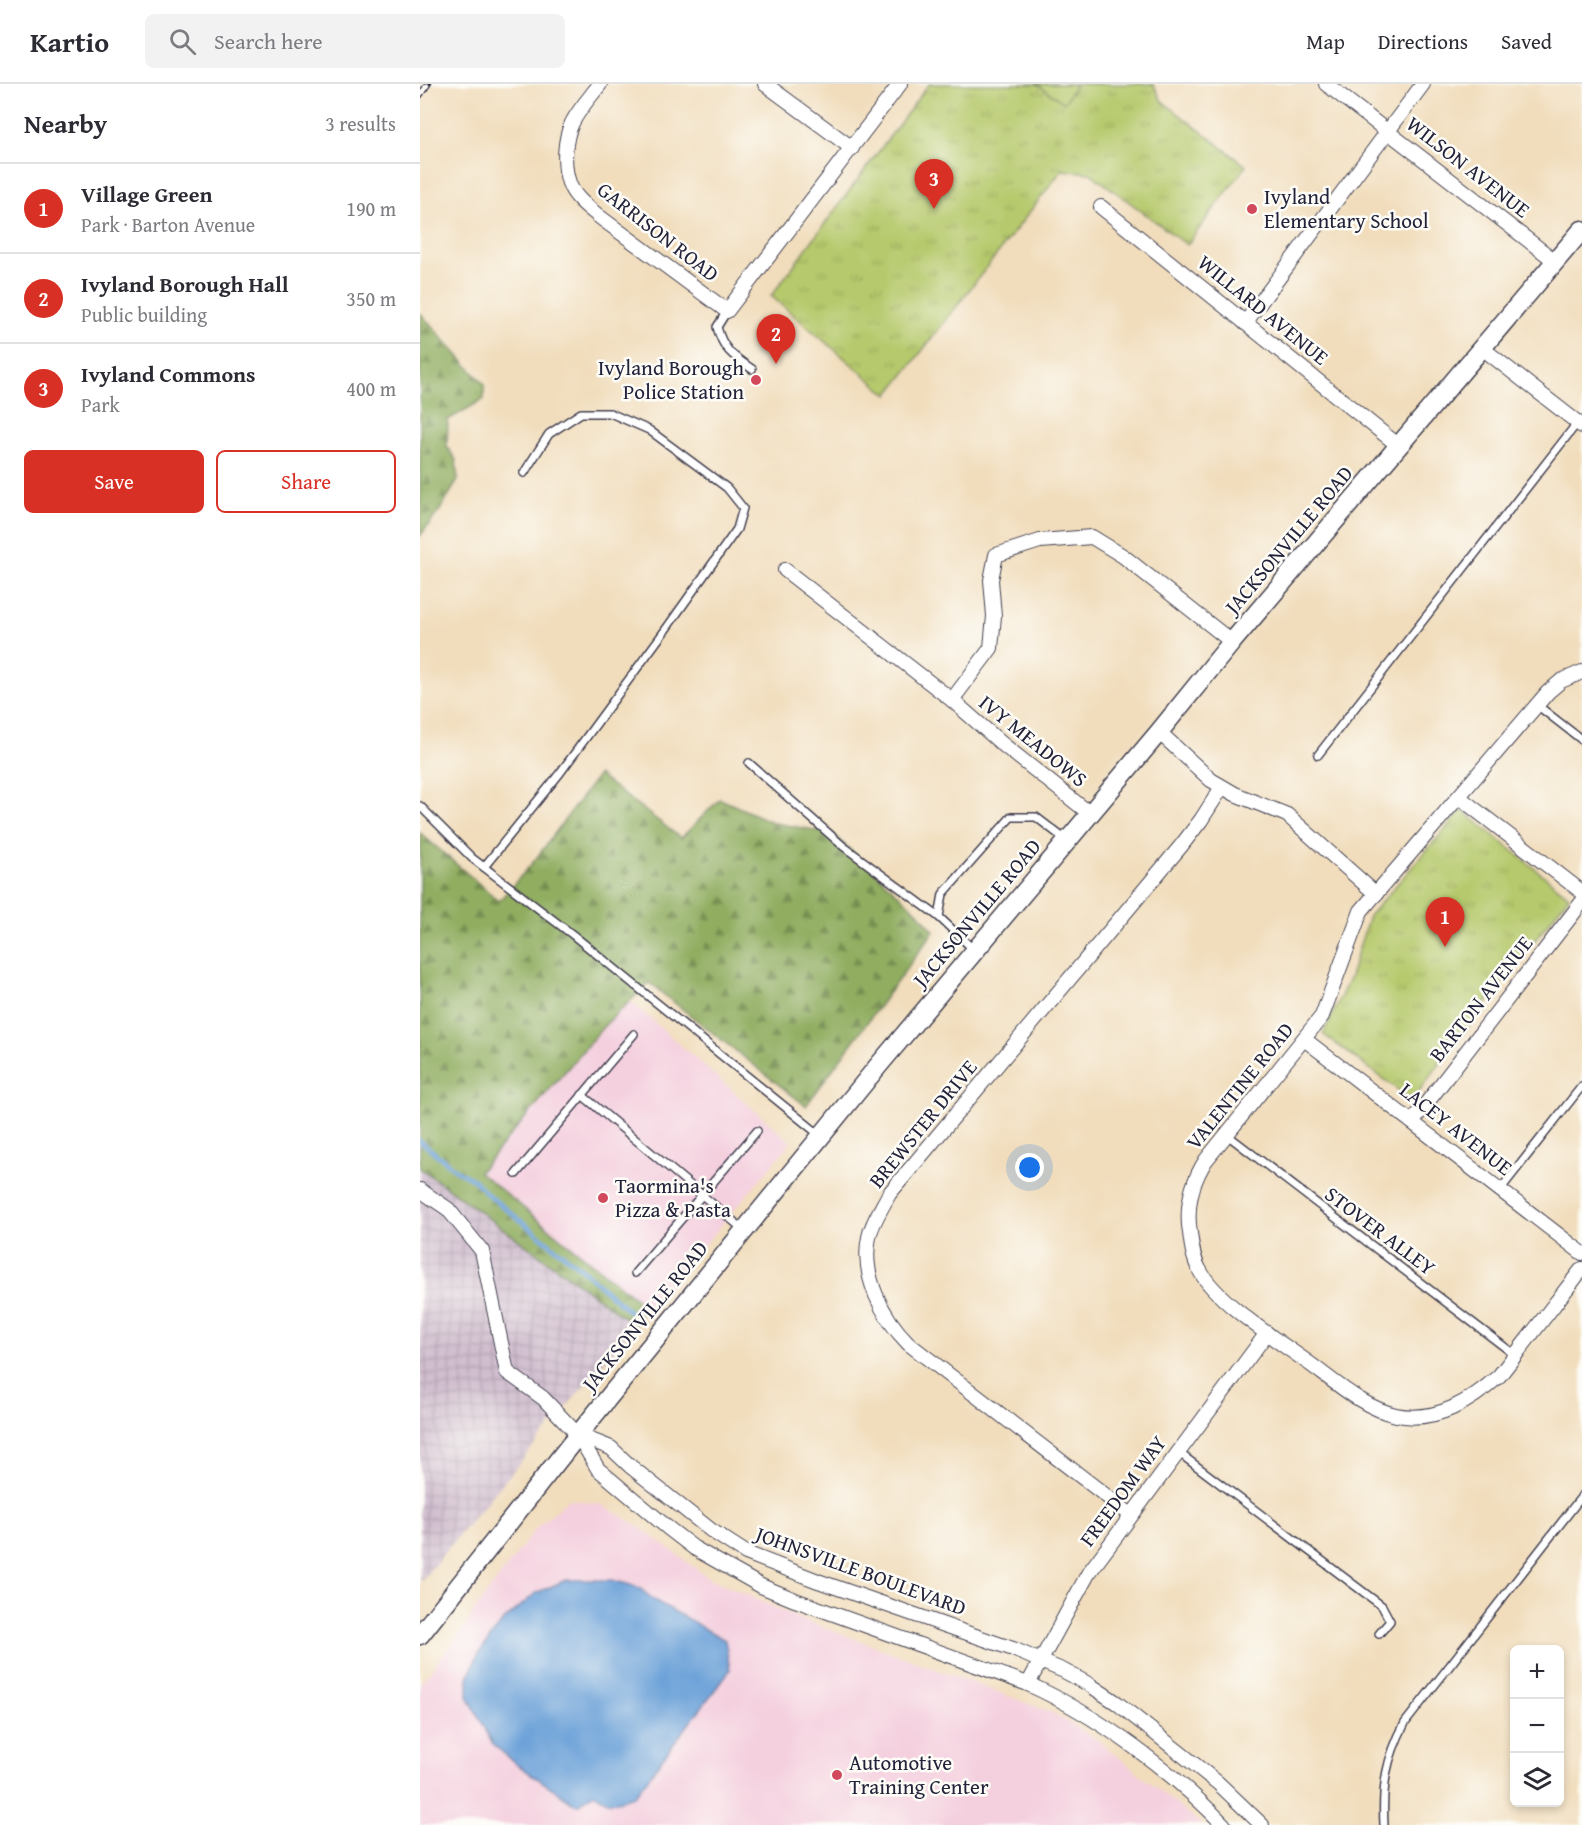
<!DOCTYPE html>
<meta charset="utf-8">
<style>
body{margin:0;font-family:"Gentium Book Plus",serif;background:#f2f2f3;color:#2b2b33}
.controls{position:absolute;right:18px;bottom:18px;display:grid;overflow:hidden;border-radius:9px;box-shadow:0 3px 9px #0003}
.controls button{width:54px;height:54px;display:grid;place-items:center;padding:0;border:0;border-bottom:2px solid #e1e1e2;background:#fff;color:#2b2b33;font:30px sans-serif}
.you{position:absolute;left:610px;top:1084px;width:21px;height:21px;margin:-15px;border:4px solid #fff;border-radius:50%;background:#1a73e8;box-shadow:0 0 0 9px #1a73e833}
.badge{display:grid;place-items:center;width:39px;height:39px;border-radius:50%;background:#d93025;color:#fff;font-size:20px;font-weight:700}
.pin{position:absolute;translate:-50% -50px;filter:drop-shadow(0 2px 3px #0008)}
.pin::after{content:'';position:absolute;top:32px;width:21px;height:18px;background:inherit;clip-path:polygon(0 0,100% 0,50% 100%)}
.list{margin:0;padding:0;list-style:none}
h2{display:flex;justify-content:space-between;align-items:center;height:78px;margin:0;padding:0 24px;font-size:26px}
h2 small{font-size:20px;font-weight:400;color:#7c7c81}
.list li{display:grid;grid-template-columns:39px 1fr auto;gap:18px;align-items:center;box-sizing:border-box;height:90px;padding:0 24px;border-top:2px solid #e1e1e2}
.list b{display:block;font-size:22px;white-space:nowrap}
.list p{margin:0;font-size:20px;white-space:nowrap;color:#7c7c81}
.list em{font-size:20px;font-style:normal;color:#7c7c81}
.actions{display:flex;gap:12px;padding:18px 24px}
.actions a{flex:1;padding:14px 0;border:2px solid #d93025;border-radius:9px;text-align:center;font-size:21px;color:#d93025}
.actions .main{background:#d93025;color:#fff}
.icon{flex:none;width:33px;height:33px;fill:none;stroke:currentColor;stroke-width:2;stroke-linecap:round;stroke-linejoin:round}
.map{position:relative;flex:none;width:1162px;height:1741px;overflow:hidden}
header{display:flex;align-items:center;gap:36px;box-sizing:border-box;height:84px;padding:0 30px;background:#fff;border-bottom:2px solid #e1e1e2}
header strong{font-size:28px}
nav{display:flex;gap:33px;margin-inline-start:auto;font-size:21px}
.search{width:420px;height:54px;background:#f2f2f3;display:flex;align-items:center;gap:15px;box-sizing:border-box;padding:0 21px;border-radius:9px;color:#7c7c81;font-size:22px}
main{display:flex}
aside{flex:1;background:#fff}
.map>svg:first-child{display:block}
.built{fill:#f4cfde}
.industrial{fill:url(#industrial-grid)}
.grass{fill:url(#grass-tufts);stroke:#6c7654;stroke-width:1.5}
.forest{fill:url(#forest-firs);stroke:#59684e;stroke-width:1.5}
.pitch{fill:#b6c96c;stroke:#6c7654;stroke-width:1.5}
.water{fill:#6ba0d8;stroke:#46618a;stroke-width:1.5}
.lines{fill:none;stroke-linecap:round;stroke-linejoin:round}
.stream{stroke:#6ba0d8;stroke-width:4.5}
.service-casing{stroke:#413e4e;stroke-width:10}
.minor-casing{stroke:#413e4e;stroke-width:16}
.secondary-casing{stroke:#413e4e;stroke-width:21}
.service{stroke:#fff;stroke-width:7}
.minor{stroke:#fff;stroke-width:14}
.secondary{stroke:#fff;stroke-width:18}
.rail-casing{stroke:#22223b;stroke-width:7}
.rail{stroke:#fdfcf7;stroke-width:4.5;stroke-dasharray:14;stroke-linecap:butt}
.poi-dot{fill:#d1495b;stroke:#fdfcf7;stroke-width:2}
.labels{text-anchor:middle;stroke-width:5;stroke-linejoin:round;paint-order:stroke}
.street-label{font-size:21px;fill:#22223b;stroke:#fdfcf7}
.poi-label{font-size:21px;fill:#22223b;stroke:#fdfcf7;text-anchor:start}
</style>
<header>
<strong>Kartio</strong>
<div class="search"><svg class="icon" aria-label="search" viewBox="0 0 24 24"><circle cx="10" cy="10" r="6"/><path d="M15 15l6 6"/></svg>Search here</div>
<nav><a>Map</a><a>Directions</a><a>Saved</a></nav>
</header>
<main>
<aside>
<h2>Nearby<small>3 results</small></h2>
<ul class="list">
<li><span class="badge">1</span><div><b>Village Green</b><p>Park · Barton Avenue</p></div><em>190 m</em></li>
<li><span class="badge">2</span><div><b>Ivyland Borough Hall</b><p>Public building</p></div><em>350 m</em></li>
<li><span class="badge">3</span><div><b>Ivyland Commons</b><p>Park</p></div><em>400 m</em></li>
</ul>
<div class="actions"><a class="main">Save</a><a>Share</a></div>
</aside>
<div class="map">
<svg width="1162" height="1741" viewBox="0 0 1162 1741">
<defs>
<pattern id="industrial-grid" width="8" height="8" patternUnits="userSpaceOnUse" patternTransform="scale(1.5)"><rect width="8" height="8" fill="#d0bdce"/><path d="M0 4h8M4 0v8" fill="none" stroke="#b2a2b2"/></pattern>
<pattern id="grass-tufts" width="24" height="20" patternUnits="userSpaceOnUse" patternTransform="scale(1.5)"><rect width="24" height="20" fill="#b6c96c"/><path d="M3 7l-1-3M5 7V3M7 7l1-3M15 17l-1-3M17 17v-4M19 17l1-3" fill="none" stroke="#9cac5e"/></pattern>
<pattern id="forest-firs" width="22" height="20" patternUnits="userSpaceOnUse" patternTransform="scale(1.5)"><rect width="22" height="20" fill="#90ad60"/><path d="M5 1l3.5 6h-7zM16 11l3.5 6h-7z" fill="#758c50"/></pattern>
</defs>
<rect width="100%" height="100%" fill="#fdfcf7"/>
<filter id="ink" filterUnits="userSpaceOnUse"><feTurbulence type="fractalNoise" baseFrequency=".0167" numOctaves="2"/><feDisplacementMap in="SourceGraphic" scale="12" xChannelSelector="R" yChannelSelector="G"/><feConvolveMatrix kernelMatrix="1 2 1 2 8 2 1 2 1" color-interpolation-filters="sRGB"/></filter>
<filter id="wash" filterUnits="userSpaceOnUse"><feTurbulence type="fractalNoise" baseFrequency=".008" numOctaves="4" result="noise"/><feDisplacementMap in="SourceGraphic" scale="24" xChannelSelector="R" yChannelSelector="G"/><feGaussianBlur stdDeviation="1.35" result="paint"/><feColorMatrix in="noise" values="0 0 0 0 0 0 0 0 0 0 0 0 0 0 0 0 0 1.4 0 .05"/><feComposite in="paint" operator="in"/></filter>
<g filter="url(#wash)">
<rect width="100%" height="100%" fill="#f1ddbc"/>
<!-- built -->
<g class="built">
<polygon points="210,917 371,1058 230,1226 59,1088 184,942"/>
<polygon points="149,1415 180,1420 217,1441 289,1494 379,1534 633,1629 676,1655 782,1741 0,1741 0,1600 46,1542 55,1525 118,1442"/>
</g>
<!-- industrial -->
<polygon class="industrial" points="0,1084 215,1241 0,1498"/>
<!-- grass -->
<g class="grass">
<polygon points="509,0 733,0 742,17 826,82 767,161 670,89 642,86 468,311 351,212"/>
<polygon points="1042,726 1149,812 992,1016 903,950 930,893 949,832"/>
</g>
<!-- forest -->
<g class="forest">
<polygon points="0,229 64,300 64,315 28,336 27,363 36,376 38,396 20,426 0,452"/>
<polygon points="178,691 261,754 300,715 354,739 412,749 498,828 514,847 386,1022 229,899 184,942 59,1088 224,1221 215,1241 0,1084 0,749 79,817 115,776"/>
</g>
<!-- pitch -->
<polygon class="pitch" points="617,0 656,0 644,19"/>
<!-- water -->
<path class="water" d="M146 1496H192L218 1503 234 1516 305 1556 310 1586 214 1712C194 1718 191 1722 174 1709L157 1721 96 1680 73 1660 48 1612V1594L57 1572 82 1538 116 1509Z"/>
<g class="lines">
<!-- stream -->
<polyline class="stream" points="0,1057 36,1086 55,1097 67,1110 158,1182 210,1228"/>
</g>
</g>
<g filter="url(#ink)">
<g class="lines">
<!-- service casing -->
<g class="service-casing">
<g id="service">
<path d="M307 227 297 243C303 266 313 272 332 285"/>
<polyline points="1117,621 1162,656"/>
<polyline points="898,671 1158,338"/>
<polyline points="329,679 423,762 519,833"/>
<polyline points="0,722 52,774 153,851 401,1052"/>
<polyline points="64,783 140,689 246,545 317,445 323,424 307,404 229,346 190,329 161,329 129,350 104,389"/>
<polyline points="553,865 519,833 523,810 591,733 616,733 646,756"/>
<polyline points="162,1011 324,1146"/>
<polyline points="806,1050 1095,1271"/>
<polyline points="96,1090 214,950"/>
<polyline points="1080,1106 1162,1002"/>
<polyline points="215,1189 337,1047"/>
<polyline points="758,1368 962,1522 970,1537 959,1550"/>
<path d="M964 1741C962 1701 966 1675 985 1639L1162 1412"/>
</g>
</g>
<!-- minor casing -->
<g class="minor-casing">
<g id="minor">
<path d="M180 0C171 12 159 25 152 39 144 56 143 81 149 99 154 114 170 125 181 134L307 227 480 0"/>
<polyline points="345,0 432,64"/>
<polyline points="906,0 1135,177"/>
<polyline points="681,123 979,362"/>
<polyline points="825,239 1003,0"/>
<polyline points="1062,264 1162,342"/>
<polyline points="365,486 532,616"/>
<path d="M1162 588 1141 597 1128 608 941 827 902 932 786 1076C773 1096 767 1117 769 1141 771 1156 772 1172 779 1185 795 1217 857 1256 886 1277 913 1296 943 1324 976 1331 1017 1339 1051 1317 1079 1292L1162 1185"/>
<polyline points="739,648 791,696 815,710 867,731 956,810"/>
<polyline points="1039,713 1162,808"/>
<polyline points="669,729 581,659 532,616 571,564 574,532 571,496 576,471 620,457 672,453 703,472 812,558"/>
<polyline points="884,955 1162,1169"/>
<polyline points="992,1038 1162,818"/>
<path d="M0 1106 28 1125 62 1167 87 1288 123 1314 158 1351 178 1385 248 1444 274 1464 341 1502 375 1516 608 1600C677 1631 751 1686 804 1741"/>
<polyline points="158,1351 191,1364 210,1382 292,1447 326,1469 398,1497 593,1565 644,1587 670,1601 697,1619 798,1699 842,1741"/>
<path d="M711 1431 489 1260C462 1233 441 1192 449 1153 452 1138 462 1124 469 1110L761 762 781 736 802 703"/>
<polyline points="608,1600 668,1490 847,1249"/>
</g>
</g>
<!-- secondary casing -->
<g class="secondary-casing">
<polyline id="secondary" points="0,1551 158,1351 458,982 739,648 812,558 1162,146"/>
</g>
<!-- service -->
<use href="#service" class="service"/>
<!-- minor -->
<use href="#minor" class="minor"/>
<!-- secondary -->
<use href="#secondary" class="secondary"/>
<!-- rail casing -->
<g class="rail-casing">
<polyline id="rail" points="0,11 8,0"/>
</g>
<!-- rail -->
<use href="#rail" class="rail"/>
</g>
</g>
<!-- markers -->
<g class="poi-dot">
<circle cx="832" cy="125" r="6"/>
<circle cx="336" cy="296" r="6"/>
<circle cx="183" cy="1114" r="6"/>
<circle cx="417" cy="1691" r="6"/>
</g>
<g class="labels">
<!-- street labels -->
<g class="street-label">
<text transform="translate(1048 83) rotate(38)" y="7">WILSON AVENUE</text>
<text transform="translate(238 148) rotate(38)" y="7">GARRISON ROAD</text>
<text transform="translate(843 226) rotate(39)" y="7">WILLARD AVENUE</text>
<text transform="translate(869 456) rotate(-50)" y="7">JACKSONVILLE ROAD</text>
<text transform="translate(613 657) rotate(39)" y="7">IVY MEADOWS</text>
<text transform="translate(557 829) rotate(-50)" y="7">JACKSONVILLE ROAD</text>
<text transform="translate(1061 915) rotate(-52)" y="7">BARTON AVENUE</text>
<text transform="translate(820 1002) rotate(-51)" y="7">VALENTINE ROAD</text>
<text transform="translate(503 1040) rotate(-51)" y="7">BREWSTER DRIVE</text>
<text transform="translate(1036 1045) rotate(38)" y="7">LACEY AVENUE</text>
<text transform="translate(960 1147) rotate(37)" y="7">STOVER ALLEY</text>
<text transform="translate(225 1232) rotate(-51)" y="7">JACKSONVILLE ROAD</text>
<text transform="translate(703 1407) rotate(-54)" y="7">FREEDOM WAY</text>
<text transform="translate(441 1487) rotate(20)" y="7">JOHNSVILLE BOULEVARD</text>
</g>
<!-- poi labels -->
<g class="poi-label">
<text x="844" y="120">Ivyland<tspan x="844" dy="24">Elementary School</tspan></text>
<text x="324" y="291" text-anchor="end">Ivyland Borough<tspan x="324" dy="24">Police Station</tspan></text>
<text x="195" y="1109">Taormina's<tspan x="195" dy="24">Pizza &amp; Pasta</tspan></text>
<text x="429" y="1686">Automotive<tspan x="429" dy="24">Training Center</tspan></text>
</g>
</g>
</svg>
<div class="controls">
<button>+</button>
<button>−</button>
<button><svg class="icon" aria-label="layers" viewBox="0 0 24 24"><path d="M12 4l9 5-9 5-9-5zM3 14l9 5 9-5"/></svg></button>
</div>
<div class="you"></div>
<div class="pin badge" style="left:1025px;top:863px">1</div>
<div class="pin badge" style="left:356px;top:280px">2</div>
<div class="pin badge" style="left:514px;top:125px">3</div>
</div>
</main>
